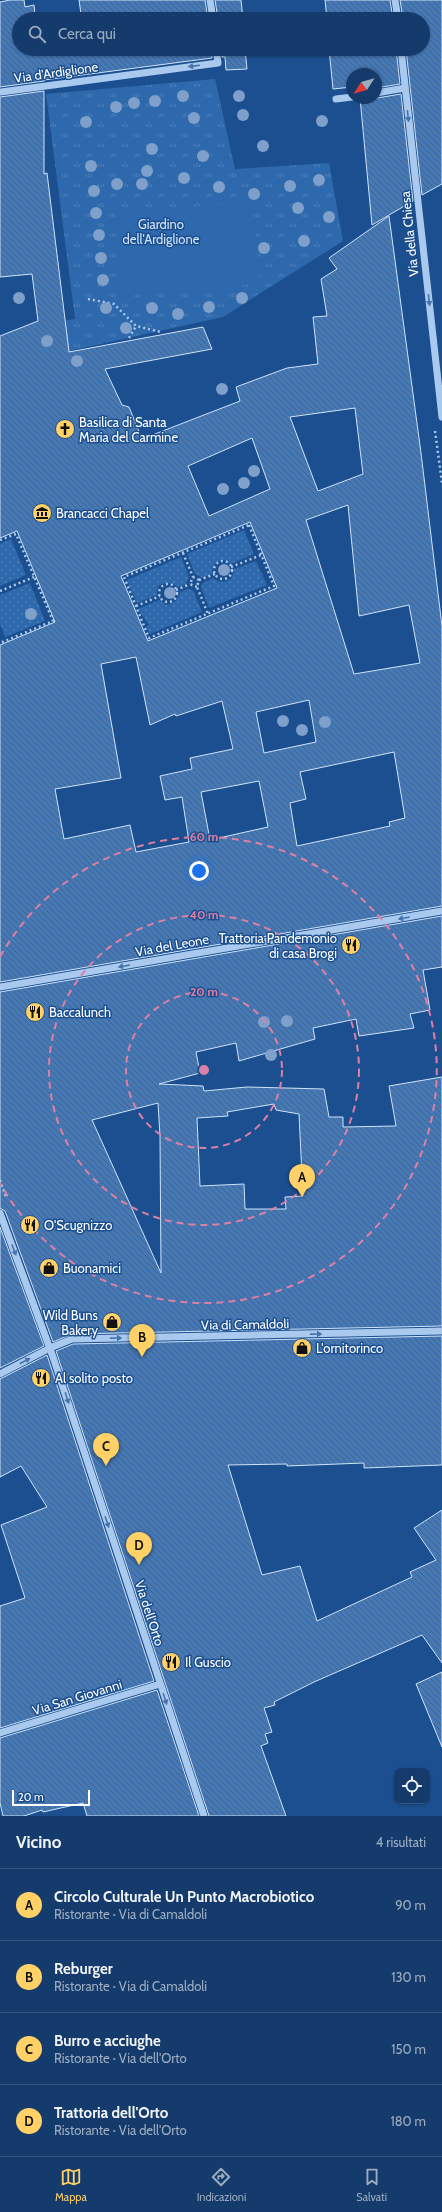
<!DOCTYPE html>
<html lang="it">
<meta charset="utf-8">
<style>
body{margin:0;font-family:Cabin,sans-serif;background:#1d4271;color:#f1f3f6}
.controls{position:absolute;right:12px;bottom:12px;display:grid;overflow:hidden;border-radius:8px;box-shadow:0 1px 3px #0004}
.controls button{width:36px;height:36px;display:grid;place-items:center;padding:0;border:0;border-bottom:1px solid #33557e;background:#143b6b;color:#f1f3f6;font:20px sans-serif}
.compass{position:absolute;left:346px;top:68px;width:36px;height:36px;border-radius:50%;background:#143b6b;box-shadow:0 1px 3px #0004;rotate:234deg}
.scale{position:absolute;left:12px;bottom:10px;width:78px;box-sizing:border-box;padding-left:4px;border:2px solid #fff;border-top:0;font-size:11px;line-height:14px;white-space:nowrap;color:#fff;-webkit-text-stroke:3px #1b4f8f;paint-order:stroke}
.you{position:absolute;left:199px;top:871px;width:14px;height:14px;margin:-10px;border:3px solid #fff;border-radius:50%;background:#1a73e8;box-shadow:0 0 0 6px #1a73e833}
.badge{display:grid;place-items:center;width:26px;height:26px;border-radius:50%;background:#ffd166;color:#111;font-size:13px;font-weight:700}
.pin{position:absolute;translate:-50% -33px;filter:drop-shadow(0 1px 2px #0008)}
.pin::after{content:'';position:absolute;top:21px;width:14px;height:12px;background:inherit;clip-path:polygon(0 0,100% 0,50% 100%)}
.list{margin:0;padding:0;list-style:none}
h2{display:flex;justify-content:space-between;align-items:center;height:52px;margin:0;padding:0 16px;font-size:17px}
h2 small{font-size:13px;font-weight:400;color:#9dadc1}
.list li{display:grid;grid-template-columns:26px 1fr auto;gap:12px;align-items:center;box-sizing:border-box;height:72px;padding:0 16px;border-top:1px solid #33557e}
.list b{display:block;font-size:15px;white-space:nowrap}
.list p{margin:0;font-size:13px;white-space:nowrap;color:#9dadc1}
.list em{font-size:13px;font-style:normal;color:#9dadc1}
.icon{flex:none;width:22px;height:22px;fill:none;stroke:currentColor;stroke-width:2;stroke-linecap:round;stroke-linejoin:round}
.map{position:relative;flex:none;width:442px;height:1816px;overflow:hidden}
.search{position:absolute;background:#143b6b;box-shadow:0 1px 3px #0004;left:12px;right:12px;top:12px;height:44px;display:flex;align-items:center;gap:10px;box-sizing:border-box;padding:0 14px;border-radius:22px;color:#9dadc1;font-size:15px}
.sheet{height:340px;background:#143b6b}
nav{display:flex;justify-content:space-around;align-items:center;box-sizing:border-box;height:56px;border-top:1px solid #33557e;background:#143b6b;font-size:11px;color:#9dadc1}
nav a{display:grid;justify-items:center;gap:2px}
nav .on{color:#ffd166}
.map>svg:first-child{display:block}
.grass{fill:url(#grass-dots)}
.park{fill:url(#park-tufts)}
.pitch{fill:#2e69ad}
.building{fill:url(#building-back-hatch);stroke:#cfe3fa;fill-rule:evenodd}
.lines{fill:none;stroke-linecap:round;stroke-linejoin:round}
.path{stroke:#a9c9ee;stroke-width:2.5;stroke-dasharray:2 3;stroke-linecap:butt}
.minor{stroke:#a9c9ee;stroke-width:7}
.tree{fill:#7ea0ca}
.oneway{fill:#4674ac}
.ring{fill:none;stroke:#dd80a5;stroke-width:2;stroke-dasharray:7 5}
.labels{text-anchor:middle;stroke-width:3;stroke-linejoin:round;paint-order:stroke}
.street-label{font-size:13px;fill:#fff;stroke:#1b4f8f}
.park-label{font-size:13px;fill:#cfe3fa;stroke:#1b4f8f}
.poi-label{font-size:13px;fill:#fff;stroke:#1b4f8f;text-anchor:start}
.centre{fill:#dd80a5;stroke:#1b4f8f;stroke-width:2}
.ring-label{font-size:12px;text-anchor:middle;font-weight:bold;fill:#dd80a5;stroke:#1b4f8f;stroke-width:3;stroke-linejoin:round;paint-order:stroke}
</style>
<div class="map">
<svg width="442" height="1816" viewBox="0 0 442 1816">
<defs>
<pattern id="grass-dots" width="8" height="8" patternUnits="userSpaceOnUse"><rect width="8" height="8" fill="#2e69ad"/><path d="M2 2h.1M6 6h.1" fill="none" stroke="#4d80b9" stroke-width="1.8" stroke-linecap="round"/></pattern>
<pattern id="park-tufts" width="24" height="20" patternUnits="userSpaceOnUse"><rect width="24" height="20" fill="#2e69ad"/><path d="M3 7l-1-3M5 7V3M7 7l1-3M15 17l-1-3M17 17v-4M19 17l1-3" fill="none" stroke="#4d80b9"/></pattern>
<pattern id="building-back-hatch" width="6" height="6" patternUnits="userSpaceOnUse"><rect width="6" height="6" fill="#4478b7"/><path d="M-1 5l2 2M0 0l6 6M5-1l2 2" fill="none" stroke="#486282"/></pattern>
</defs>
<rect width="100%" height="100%" fill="#1b4f8f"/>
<!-- grass -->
<g class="grass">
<path d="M244 530 254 554 231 564 224 560C216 561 212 565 212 574L202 578 195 574 187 554Z"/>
<polygon points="11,539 26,575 0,586 0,544"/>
<path d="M181 557 189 577 186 584 179 587C170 581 155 580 157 595L137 603 127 580Z"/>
<path d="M256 561 267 585 209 608 201 587 203 583 213 578C220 583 225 583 232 578L234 569Z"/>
<polygon points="30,583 45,621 5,637 0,624 0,595"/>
<path d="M187 589 193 590 202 612 150 634 146 627 149 625 138 609 159 600 167 605C175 602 178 600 180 592Z"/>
</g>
<!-- park -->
<polygon class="park" points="215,79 235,169 329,163 343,241 223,317 55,354 47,324 75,319 46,94"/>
<!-- pitch -->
<polygon class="pitch" points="252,201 260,283 123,296 115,215"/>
<!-- building -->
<g class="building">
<polygon points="10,0 24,0 25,7 34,5 35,15 81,14 79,0 205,0 208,19 19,19 19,49 211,49 212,58 44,80 44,81 0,87 0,2"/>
<polygon points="215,0 241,0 243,19 218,19"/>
<polygon points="325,0 390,0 393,19 327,19"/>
<polygon points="400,0 442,0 442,184 422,195 406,49 423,49 423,19 403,19"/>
<polygon points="221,49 245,49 247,69 226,70 225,57 222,57"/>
<polygon points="329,49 396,49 400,84 376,88 376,74 352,74 352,87 333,89"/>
<path d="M44 91V174L47 173 69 352 203 327 212 349 105 369 122 405 129 407 142 439 240 401 236 387 287 368 318 364 313 317 327 316 321 279 337 269 329 258 389 216 421 453 442 626V906L0 982V645L55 622 17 531 0 538V336L38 321 32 274 0 277V97ZM355 408 363 474 318 491 290 417ZM252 438 270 489 209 516 188 466ZM348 505 359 616 409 605 420 663 354 674 306 520ZM250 522 277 588 148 641 121 576ZM136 657 150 725 175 714 176 716 222 701 233 749 190 758 192 769 160 776 165 800 182 797 189 842 136 852 130 825 64 839 55 789 121 778 101 664ZM309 700 316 742 264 753 256 712ZM394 752 405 818 389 822 390 826 297 846 290 803 306 799 300 772ZM259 781 268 827 210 840 201 792Z"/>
<polygon points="401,94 413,201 372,225 360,98 377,98"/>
<path d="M442 916V967L423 970 430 1010 410 1014 414 1028 359 1036 356 1019 313 1028 315 1039 239 1061 236 1043 196 1052 200 1073 159 1084 203 1086 204 1091 247 1087 324 1089 329 1117H343V1127L396 1126 389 1086 442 1077V1326L72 1334 53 1342 5 1211 0 1208V992ZM158 1103 160 1136 161 1273 92 1120ZM274 1104 276 1110 299 1114 303 1196 285 1197 286 1209H245L244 1184 200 1186 197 1118 228 1116 227 1112Z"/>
<polygon points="0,1227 44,1346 0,1368"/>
<polygon points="442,1336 442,1465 364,1468 364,1463 287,1466 287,1464 228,1465 262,1575 300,1566 317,1621 412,1577 410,1572 436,1560 414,1528 442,1510 442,1663 422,1635 314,1682 274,1702 275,1705 264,1708 272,1732 265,1734 268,1743 261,1746 286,1816 209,1816 56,1351 73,1344"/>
<polygon points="47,1355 154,1681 0,1728 0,1606 25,1598 1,1525 47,1507 21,1466 0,1477 0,1379"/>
<polygon points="442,1672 442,1747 416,1684"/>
<polygon points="157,1690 199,1816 87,1816 83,1803 43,1812 42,1810 24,1816 3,1816 0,1803 0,1738"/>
</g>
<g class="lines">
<!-- path -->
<g class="path">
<polyline points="88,299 114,304 136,326 161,332"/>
<polyline points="129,338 136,326"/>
<polyline points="435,431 442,483"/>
<polygon points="249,525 274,586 149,638 124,577"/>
<polyline points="0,540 16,534 53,621 0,643"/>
<polyline points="183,553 193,577"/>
<circle cx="223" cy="570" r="9"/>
<polyline points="231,567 261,555"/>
<polyline points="199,580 215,574"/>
<circle cx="168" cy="593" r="9"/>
<polyline points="197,587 190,584 193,577 199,580 197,587 208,614"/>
<polyline points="176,590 190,584"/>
<polyline points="0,591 34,577"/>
<polyline points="136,606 160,596"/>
<polyline points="0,1180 6,1197"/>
</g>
<!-- minor -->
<g class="minor">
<polyline points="210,0 213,19"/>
<polyline points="395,0 398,19"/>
<polyline points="401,49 442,417"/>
<polyline points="1,92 218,63 216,49"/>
<polyline points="376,93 405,88"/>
<polyline points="336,99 352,97"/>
<polyline points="0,987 442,911"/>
<polyline points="0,1213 53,1357 204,1816"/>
<polyline points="0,1374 50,1348 72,1339 442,1331"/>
<polyline points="0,1733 160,1684"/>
</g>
</g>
<!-- trees -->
<g class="tree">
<circle cx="183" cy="96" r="6"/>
<circle cx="239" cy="96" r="6"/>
<circle cx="155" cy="101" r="6"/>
<circle cx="134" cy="103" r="6"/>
<circle cx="116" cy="107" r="6"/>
<circle cx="243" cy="115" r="6"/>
<circle cx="194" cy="118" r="6"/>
<circle cx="322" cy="121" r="6"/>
<circle cx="86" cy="122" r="6"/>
<circle cx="263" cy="146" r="6"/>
<circle cx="152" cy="149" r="6"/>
<circle cx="203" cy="156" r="6"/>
<circle cx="91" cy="166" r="6"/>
<circle cx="147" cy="171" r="6"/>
<circle cx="184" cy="178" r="6"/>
<circle cx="319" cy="180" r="6"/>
<circle cx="117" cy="184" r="6"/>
<circle cx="142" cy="184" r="6"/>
<circle cx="290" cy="186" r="6"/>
<circle cx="219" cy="187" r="6"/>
<circle cx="94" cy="191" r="6"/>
<circle cx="254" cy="194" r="6"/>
<circle cx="298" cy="208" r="6"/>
<circle cx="96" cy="213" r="6"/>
<circle cx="329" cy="217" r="6"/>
<circle cx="99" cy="235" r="6"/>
<circle cx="304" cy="241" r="6"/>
<circle cx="264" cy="248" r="6"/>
<circle cx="101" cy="258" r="6"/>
<circle cx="103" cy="280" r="6"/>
<circle cx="19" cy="298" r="6"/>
<circle cx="242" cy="298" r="6"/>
<circle cx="209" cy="307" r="6"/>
<circle cx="106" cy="308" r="6"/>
<circle cx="152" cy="308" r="6"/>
<circle cx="178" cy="314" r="6"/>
<circle cx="126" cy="328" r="6"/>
<circle cx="47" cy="341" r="6"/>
<circle cx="77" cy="361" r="6"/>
<circle cx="222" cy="389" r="6"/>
<circle cx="254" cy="471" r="6"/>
<circle cx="244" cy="483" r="6"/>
<circle cx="223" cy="489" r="6"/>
<circle cx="224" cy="570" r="6"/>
<circle cx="170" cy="593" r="6"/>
<circle cx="31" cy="614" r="6"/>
<circle cx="283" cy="721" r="6"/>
<circle cx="325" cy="722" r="6"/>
<circle cx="302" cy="730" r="6"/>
<circle cx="287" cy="1021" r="6"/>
<circle cx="264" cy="1022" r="6"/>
<circle cx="271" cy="1055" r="6"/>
</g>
<!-- one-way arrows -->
<defs><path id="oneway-solid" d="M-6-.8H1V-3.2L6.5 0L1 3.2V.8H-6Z"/></defs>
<g class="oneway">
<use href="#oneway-solid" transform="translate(194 66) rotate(173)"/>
<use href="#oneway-solid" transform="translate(408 116) rotate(84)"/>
<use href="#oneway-solid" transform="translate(429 300) rotate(84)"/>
<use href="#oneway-solid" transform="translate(404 918) rotate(170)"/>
<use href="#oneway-solid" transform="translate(124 966) rotate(170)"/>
<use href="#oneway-solid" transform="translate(14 1250) rotate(69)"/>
<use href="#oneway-solid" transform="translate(316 1334) rotate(-1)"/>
<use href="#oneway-solid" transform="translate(116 1338) rotate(-1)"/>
<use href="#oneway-solid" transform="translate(25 1361) rotate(-28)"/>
<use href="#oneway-solid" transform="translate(67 1398) rotate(72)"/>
<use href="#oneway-solid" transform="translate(107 1522) rotate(72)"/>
<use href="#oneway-solid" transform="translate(165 1699) rotate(72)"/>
</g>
<!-- distance rings -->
<g class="ring">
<circle cx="204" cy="1070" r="78"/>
<circle cx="204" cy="1070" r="155"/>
<path d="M0 957A233 233 0 1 1 0 1183"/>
</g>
<!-- icons -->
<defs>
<g id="church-disc" transform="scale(1)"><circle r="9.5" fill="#ffd166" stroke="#1b4f8f"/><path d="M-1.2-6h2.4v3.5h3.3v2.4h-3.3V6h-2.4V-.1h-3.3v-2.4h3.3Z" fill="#111"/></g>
<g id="museum-disc" transform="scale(1)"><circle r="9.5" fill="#ffd166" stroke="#1b4f8f"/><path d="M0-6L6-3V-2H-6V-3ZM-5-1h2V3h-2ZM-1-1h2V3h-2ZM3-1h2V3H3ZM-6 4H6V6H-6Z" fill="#111"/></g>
<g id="restaurant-disc" transform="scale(1)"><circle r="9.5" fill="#ffd166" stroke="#1b4f8f"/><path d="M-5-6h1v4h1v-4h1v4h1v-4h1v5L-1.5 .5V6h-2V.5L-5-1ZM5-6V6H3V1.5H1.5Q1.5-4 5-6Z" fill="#111"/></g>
<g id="shop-disc" transform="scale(1)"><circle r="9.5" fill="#ffd166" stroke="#1b4f8f"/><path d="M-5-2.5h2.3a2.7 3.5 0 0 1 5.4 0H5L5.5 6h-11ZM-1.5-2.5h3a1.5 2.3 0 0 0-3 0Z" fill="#111"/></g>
</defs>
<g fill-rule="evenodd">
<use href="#church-disc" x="65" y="429"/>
<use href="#museum-disc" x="42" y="513"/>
<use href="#restaurant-disc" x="351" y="945"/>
<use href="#restaurant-disc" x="35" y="1012"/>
<use href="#restaurant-disc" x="30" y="1225"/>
<use href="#shop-disc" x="49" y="1268"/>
<use href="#shop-disc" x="112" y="1322"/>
<use href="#shop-disc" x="302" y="1348"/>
<use href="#restaurant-disc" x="41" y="1378"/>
<use href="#restaurant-disc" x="171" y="1662"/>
</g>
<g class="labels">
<!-- street labels -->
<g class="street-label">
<text transform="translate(56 72) rotate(-8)" y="5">Via d'Ardiglione</text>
<text transform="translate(409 234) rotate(-96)" y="5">Via della Chiesa</text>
<text transform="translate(172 945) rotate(-10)" y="5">Via del Leone</text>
<text transform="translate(245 1324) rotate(-1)" y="5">Via di Camaldoli</text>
<text transform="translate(150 1613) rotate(72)" y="5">Via dell'Orto</text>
<text transform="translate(77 1697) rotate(-17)" y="5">Via San Giovanni</text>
</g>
<!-- park labels -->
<g class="park-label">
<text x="161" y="229">Giardino<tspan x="161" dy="15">dell'Ardiglione</tspan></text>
</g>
<!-- poi labels -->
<g class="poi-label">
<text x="79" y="427">Basilica di Santa<tspan x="79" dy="15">Maria del Carmine</tspan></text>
<text x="56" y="518">Brancacci Chapel</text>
<text x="337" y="943" text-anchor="end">Trattoria Pandemonio<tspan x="337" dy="15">di casa Brogi</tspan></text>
<text x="49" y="1017">Baccalunch</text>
<text x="44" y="1230">O'Scugnizzo</text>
<text x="63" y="1273">Buonamici</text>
<text x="98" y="1320" text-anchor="end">Wild Buns<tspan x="98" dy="15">Bakery</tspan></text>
<text x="316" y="1353">L'ornitorinco</text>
<text x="55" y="1383">Al solito posto</text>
<text x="185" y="1667">Il Guscio</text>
</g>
</g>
<circle cx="204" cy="1070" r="6" class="centre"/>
<g class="ring-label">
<text x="204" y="841">60 m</text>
<text x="204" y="919">40 m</text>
<text x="204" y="996">20 m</text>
</g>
</svg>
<div class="controls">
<button><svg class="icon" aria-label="locate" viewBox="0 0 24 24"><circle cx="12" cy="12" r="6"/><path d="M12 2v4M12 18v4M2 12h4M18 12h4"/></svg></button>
</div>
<svg class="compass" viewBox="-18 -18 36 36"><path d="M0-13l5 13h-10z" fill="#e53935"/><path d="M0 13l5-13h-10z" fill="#9dadc1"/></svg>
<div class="scale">20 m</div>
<div class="you"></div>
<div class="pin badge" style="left:302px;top:1197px">A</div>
<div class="pin badge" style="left:142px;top:1357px">B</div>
<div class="pin badge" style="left:106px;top:1466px">C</div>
<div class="pin badge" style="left:139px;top:1565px">D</div>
<div class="search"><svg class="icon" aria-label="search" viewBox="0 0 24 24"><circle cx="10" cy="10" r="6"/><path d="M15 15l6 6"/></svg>Cerca qui</div>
</div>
<section class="sheet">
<h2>Vicino<small>4 risultati</small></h2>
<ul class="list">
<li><span class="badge">A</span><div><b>Circolo Culturale Un Punto Macrobiotico</b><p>Ristorante · Via di Camaldoli</p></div><em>90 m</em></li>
<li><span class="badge">B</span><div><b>Reburger</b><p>Ristorante · Via di Camaldoli</p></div><em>130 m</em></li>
<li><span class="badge">C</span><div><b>Burro e acciughe</b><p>Ristorante · Via dell'Orto</p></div><em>150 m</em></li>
<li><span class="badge">D</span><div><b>Trattoria dell'Orto</b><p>Ristorante · Via dell'Orto</p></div><em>180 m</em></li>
</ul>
</section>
<nav>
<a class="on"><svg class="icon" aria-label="map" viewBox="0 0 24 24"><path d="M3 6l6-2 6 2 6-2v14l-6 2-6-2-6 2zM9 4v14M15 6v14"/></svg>Mappa</a>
<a><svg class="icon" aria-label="directions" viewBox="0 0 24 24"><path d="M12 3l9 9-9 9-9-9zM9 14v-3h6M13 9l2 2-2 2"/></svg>Indicazioni</a>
<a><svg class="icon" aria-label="saved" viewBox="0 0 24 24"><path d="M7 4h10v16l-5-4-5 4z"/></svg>Salvati</a>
</nav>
